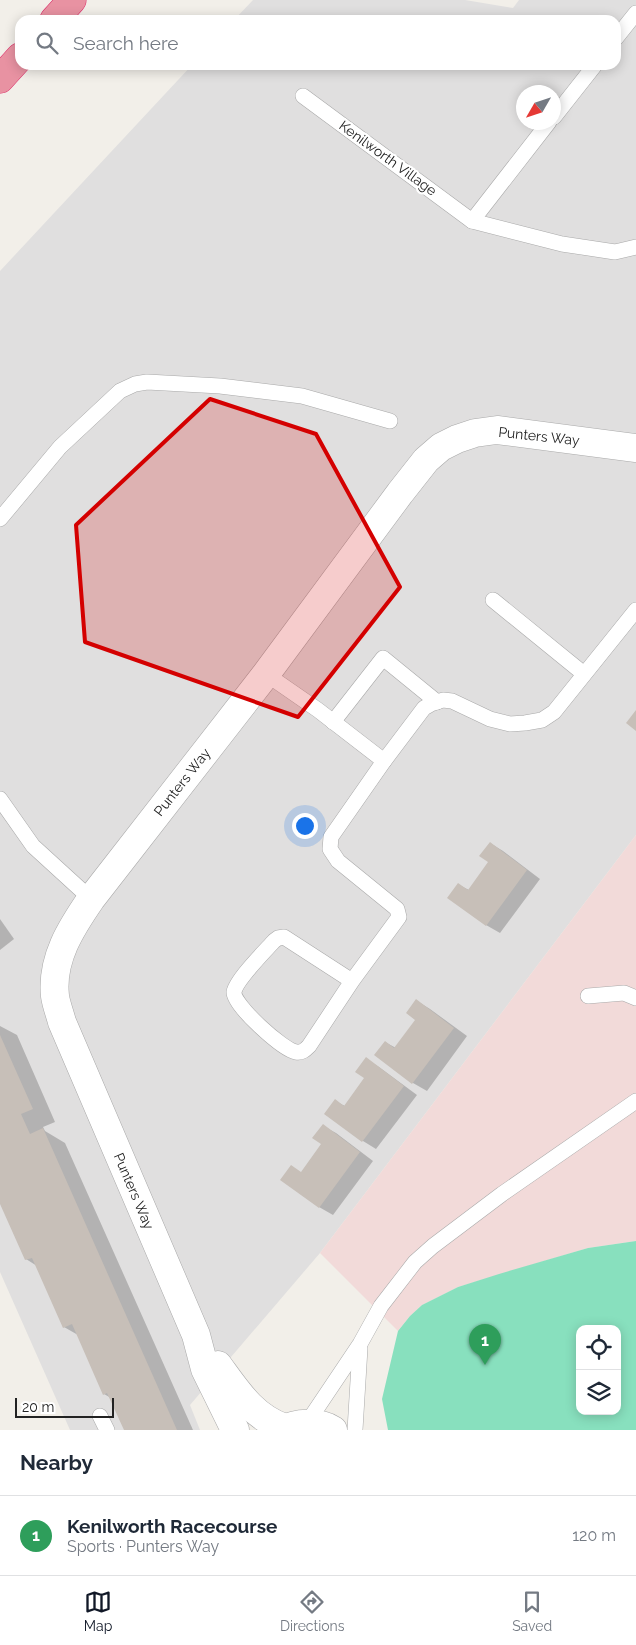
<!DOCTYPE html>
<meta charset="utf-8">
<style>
body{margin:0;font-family:Raleway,sans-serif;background:#f6f6f7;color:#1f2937}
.controls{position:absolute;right:15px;bottom:15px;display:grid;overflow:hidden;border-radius:10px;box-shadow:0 2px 12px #0003}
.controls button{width:45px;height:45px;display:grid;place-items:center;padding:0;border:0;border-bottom:1px solid #e0e1e3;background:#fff;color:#1f2937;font:25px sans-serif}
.compass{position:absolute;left:516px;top:85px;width:45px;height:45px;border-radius:50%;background:#fff;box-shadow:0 2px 12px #0003;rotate:231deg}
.scale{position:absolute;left:15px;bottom:12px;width:99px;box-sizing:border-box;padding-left:5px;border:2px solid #222;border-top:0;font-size:14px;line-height:18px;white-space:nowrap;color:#222;-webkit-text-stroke:4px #fff;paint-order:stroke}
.you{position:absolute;left:304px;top:825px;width:18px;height:18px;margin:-12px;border:4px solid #fff;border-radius:50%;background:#1a73e8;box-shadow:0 0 0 8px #1a73e833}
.badge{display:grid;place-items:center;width:32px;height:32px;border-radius:50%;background:#111827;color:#fff;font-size:16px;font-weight:700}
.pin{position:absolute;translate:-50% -41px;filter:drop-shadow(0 1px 2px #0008)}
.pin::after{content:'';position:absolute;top:26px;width:18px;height:15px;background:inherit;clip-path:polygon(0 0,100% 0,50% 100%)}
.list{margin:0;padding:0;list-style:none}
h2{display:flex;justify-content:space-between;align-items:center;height:65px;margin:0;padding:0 20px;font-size:21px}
h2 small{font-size:16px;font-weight:400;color:#747a83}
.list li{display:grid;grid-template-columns:32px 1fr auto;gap:15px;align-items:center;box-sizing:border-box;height:80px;padding:0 20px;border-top:1px solid #e0e1e3}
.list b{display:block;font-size:19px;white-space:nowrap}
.list p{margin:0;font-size:16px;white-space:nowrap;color:#747a83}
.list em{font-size:16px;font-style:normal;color:#747a83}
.icon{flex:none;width:28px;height:28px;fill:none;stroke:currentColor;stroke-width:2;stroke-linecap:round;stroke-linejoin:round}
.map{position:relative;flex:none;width:636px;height:1430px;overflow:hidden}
.search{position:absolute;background:#fff;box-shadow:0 2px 12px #0003;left:15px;right:15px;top:15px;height:55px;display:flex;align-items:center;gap:12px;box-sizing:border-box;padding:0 18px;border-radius:15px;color:#747a83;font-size:19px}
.sheet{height:145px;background:#fff}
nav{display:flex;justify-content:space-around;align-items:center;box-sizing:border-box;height:70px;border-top:1px solid #e0e1e3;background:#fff;font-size:14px;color:#747a83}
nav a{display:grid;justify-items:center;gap:2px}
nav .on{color:#111827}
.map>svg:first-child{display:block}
.residential{fill:#e0dfdf;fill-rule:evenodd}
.commercial{fill:#f2dad9}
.pitch{fill:#88e0be;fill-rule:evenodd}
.shadow{fill:#0003}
.building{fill:#c7bfb8}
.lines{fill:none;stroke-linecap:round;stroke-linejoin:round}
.service-casing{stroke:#a9a9a9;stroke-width:16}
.minor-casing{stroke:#a9a9a9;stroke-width:29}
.motorway-casing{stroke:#dc2a67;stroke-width:29}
.service{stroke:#fff;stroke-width:15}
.minor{stroke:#fff;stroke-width:28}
.motorway{stroke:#e892a2;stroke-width:28}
.marked{fill:#d40000;fill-opacity:0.2;stroke:#d40000;stroke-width:4;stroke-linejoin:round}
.labels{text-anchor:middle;stroke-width:4.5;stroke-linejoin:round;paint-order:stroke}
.street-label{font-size:14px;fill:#222;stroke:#fff}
</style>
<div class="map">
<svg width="636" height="1430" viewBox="0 0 636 1430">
<rect width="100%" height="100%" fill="#f2efe9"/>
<!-- residential -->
<path class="residential" d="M253 0H465L513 8 519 0H636V835L320 1253 190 1405 200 1430H70L0 1272V271L192 65H616V20H234ZM524 92H554V122H524Z"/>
<!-- commercial -->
<polygon class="commercial" points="636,835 636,1241 588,1248 458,1287 422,1305 410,1316 398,1331 320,1253"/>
<!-- pitch -->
<path class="pitch" d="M636 1241V1430H388L382 1399 398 1331 410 1316 422 1305 458 1287 499 1274 588 1248ZM580 1329H617V1411H580Z"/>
<!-- shadow -->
<g class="shadow">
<polygon points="490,843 503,851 540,879 500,933 486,925 459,885 469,890 490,862"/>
<polygon points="0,919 14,939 0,950"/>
<polygon points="417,1001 430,1009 467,1036 427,1091 413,1083 376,1055 385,1042 396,1048 417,1019"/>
<polygon points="0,1026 17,1035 55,1122 43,1127 45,1131 65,1143 193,1430 125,1430 111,1398 104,1394 78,1335 64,1327 37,1266 26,1259 0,1201"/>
<polygon points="366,1059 379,1067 417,1095 376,1149 363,1141 325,1114 335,1101 345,1106 366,1078"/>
<polygon points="323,1126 336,1133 373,1161 333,1215 319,1207 302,1173 323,1144"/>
</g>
<!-- building -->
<g class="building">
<polygon points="636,710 636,731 626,723"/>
<polygon points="490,842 527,870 486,926 447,898 458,883 468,890 488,862 479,856"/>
<polygon points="416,999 454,1028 412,1084 374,1055 385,1041 394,1048 415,1020 406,1013"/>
<polygon points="0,1035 33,1109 21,1114 30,1134 43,1128 177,1430 124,1430 107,1393 103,1395 72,1324 63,1328 32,1258 25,1260 0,1204"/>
<polygon points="366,1057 404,1086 362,1142 324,1114 335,1099 344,1106 364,1078 355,1072"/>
<polygon points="323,1124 360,1152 319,1208 280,1180 291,1165 301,1172 321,1144 312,1138"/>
</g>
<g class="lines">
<!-- service casing -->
<g class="service-casing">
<g id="service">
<polyline points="616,38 636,13"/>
<polyline points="303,96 472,221 562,244 615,252 636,247"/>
<polyline points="554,117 595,65"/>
<polyline points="472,221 549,122"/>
<polyline points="0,519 60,447 120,391 135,384 147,382 220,386 302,396 390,421"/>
<polyline points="493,600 584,674"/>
<polyline points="266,674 318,710 384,761"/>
<polyline points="333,722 383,658 437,702"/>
<polyline points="0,799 33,846 91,899"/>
<path d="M352 981 284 937 278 938 274 941C265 951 236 980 234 992 233 1005 283 1050 296 1052 302 1053 305 1050 309 1046L352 981 399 917 397 909 338 861 330 849 331 837 384 761 424 708 431 704 443 700 452 701 490 719 510 724 525 723 542 720 554 712 636 610"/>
<polyline points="588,996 624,993 636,998"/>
<polyline points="100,1416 107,1430"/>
<polyline points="307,1423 360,1344 381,1306 415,1262 433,1246 502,1194 636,1101"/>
<polyline points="355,1430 360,1348"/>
</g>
</g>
<!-- minor casing -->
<g class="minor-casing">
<g id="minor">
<path d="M218 1365C237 1391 253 1417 285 1428"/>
<path d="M235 1430 205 1369 196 1335 62 1022C60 1014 56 1004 55 996 51 959 71 928 91 899L266 674 400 493 426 460 441 447 457 439 475 433 497 430 636 448"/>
<path d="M282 1430C296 1422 319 1421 333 1430"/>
</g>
</g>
<!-- motorway casing -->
<g class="motorway-casing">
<g id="motorway">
<polyline points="54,20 72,0"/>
<polyline points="0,79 20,57"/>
</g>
</g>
<!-- service -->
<use href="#service" class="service"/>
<!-- minor -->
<use href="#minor" class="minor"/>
<!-- motorway -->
<use href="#motorway" class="motorway"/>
</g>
<!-- marked area -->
<path class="marked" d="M210 399 316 434 400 587 298 717 85 642 76 525Z"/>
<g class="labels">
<!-- street labels -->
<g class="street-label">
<text transform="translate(388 158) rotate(36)" y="5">Kenilworth Village</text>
<text transform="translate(539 436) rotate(6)" y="5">Punters Way</text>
<text transform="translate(182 782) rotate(-52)" y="5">Punters Way</text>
<text transform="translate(134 1191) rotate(67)" y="5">Punters Way</text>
</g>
</g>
</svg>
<div class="controls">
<button><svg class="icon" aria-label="locate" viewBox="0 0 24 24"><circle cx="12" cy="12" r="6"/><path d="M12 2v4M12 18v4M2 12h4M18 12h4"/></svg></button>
<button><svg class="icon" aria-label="layers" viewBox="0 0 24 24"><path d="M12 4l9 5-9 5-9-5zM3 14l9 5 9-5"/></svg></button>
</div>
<svg class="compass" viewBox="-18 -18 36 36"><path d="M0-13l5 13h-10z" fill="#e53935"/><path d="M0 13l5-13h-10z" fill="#747a83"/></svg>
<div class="scale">20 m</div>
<div class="you"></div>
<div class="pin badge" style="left:485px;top:1365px;background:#2e9e5b">1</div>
<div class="search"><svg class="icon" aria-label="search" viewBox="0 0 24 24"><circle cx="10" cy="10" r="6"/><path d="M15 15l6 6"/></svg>Search here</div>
</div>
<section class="sheet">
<h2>Nearby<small></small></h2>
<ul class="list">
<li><span class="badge" style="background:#2e9e5b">1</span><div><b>Kenilworth Racecourse</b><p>Sports · Punters Way</p></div><em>120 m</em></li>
</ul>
</section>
<nav>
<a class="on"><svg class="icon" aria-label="map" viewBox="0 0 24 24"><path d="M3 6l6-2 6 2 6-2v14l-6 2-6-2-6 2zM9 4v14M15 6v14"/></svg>Map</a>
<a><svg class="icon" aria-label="directions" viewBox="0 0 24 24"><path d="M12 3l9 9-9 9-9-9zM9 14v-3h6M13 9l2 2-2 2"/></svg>Directions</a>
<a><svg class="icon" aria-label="saved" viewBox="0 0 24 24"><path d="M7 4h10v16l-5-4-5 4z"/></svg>Saved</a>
</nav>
